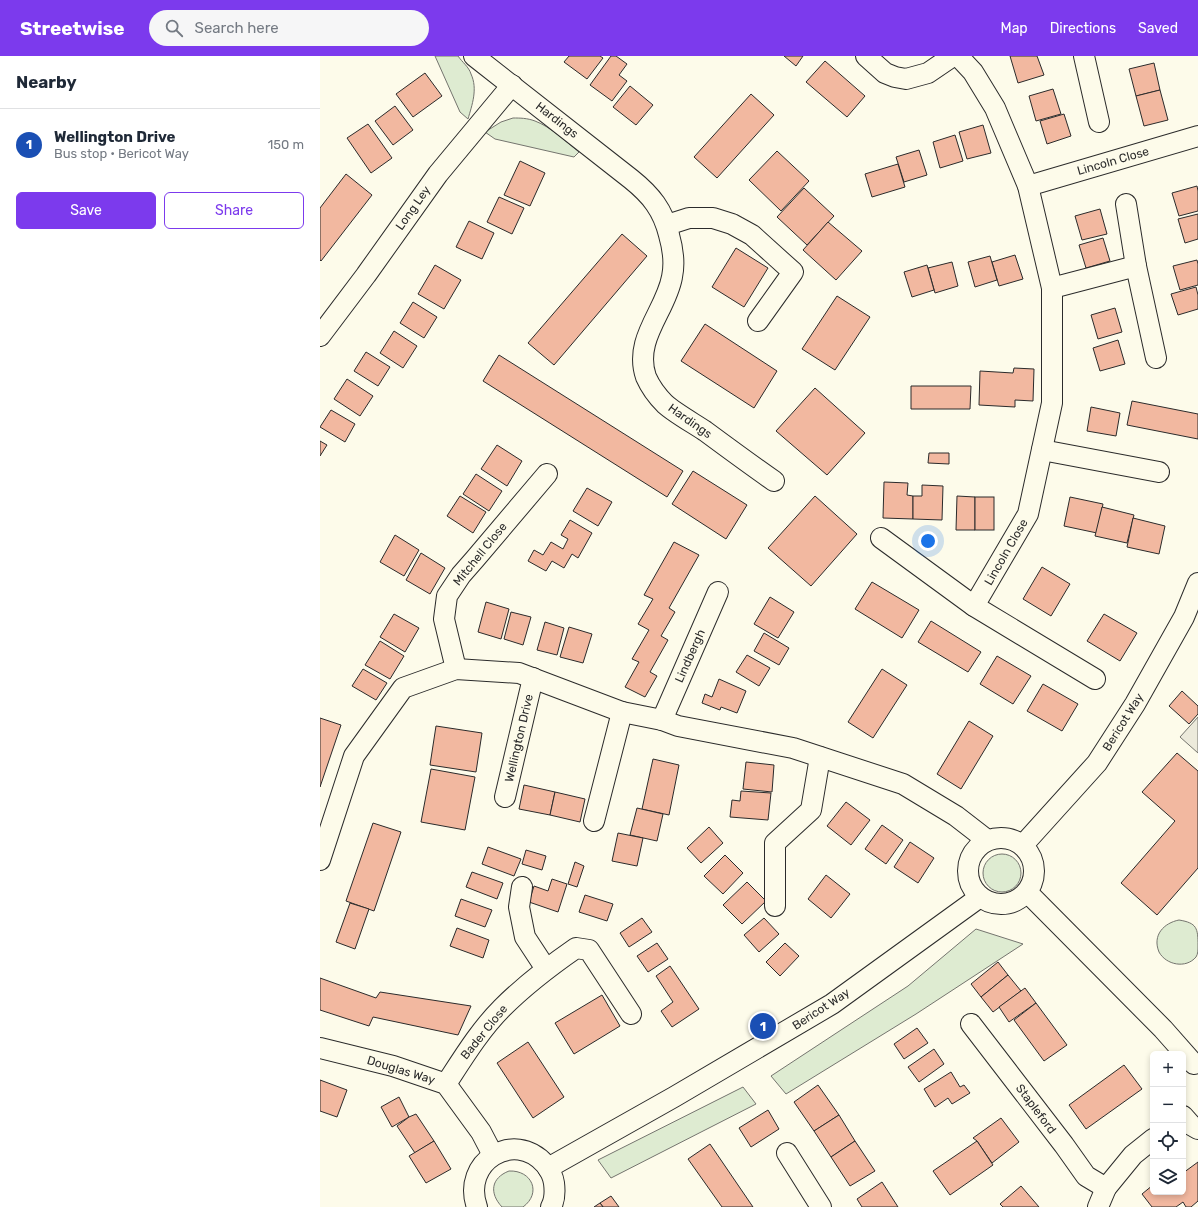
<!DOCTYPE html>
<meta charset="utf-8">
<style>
body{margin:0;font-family:Rubik,sans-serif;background:#f6f6f7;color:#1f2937}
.controls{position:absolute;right:12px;bottom:12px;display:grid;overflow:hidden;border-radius:6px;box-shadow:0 2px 6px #0003}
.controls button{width:36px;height:36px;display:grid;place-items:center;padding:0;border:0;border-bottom:1px solid #e0e1e3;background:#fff;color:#1f2937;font:20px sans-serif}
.you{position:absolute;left:608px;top:485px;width:14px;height:14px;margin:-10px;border:3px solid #fff;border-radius:50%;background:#1a73e8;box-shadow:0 0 0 6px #1a73e833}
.badge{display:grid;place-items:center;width:26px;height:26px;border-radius:50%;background:#7c3aed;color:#fff;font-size:13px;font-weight:700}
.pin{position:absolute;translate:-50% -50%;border:2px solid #fff;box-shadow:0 1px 4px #0006}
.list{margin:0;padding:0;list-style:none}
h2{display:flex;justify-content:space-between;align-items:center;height:52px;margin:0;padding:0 16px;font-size:17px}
h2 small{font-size:13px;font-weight:400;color:#747a83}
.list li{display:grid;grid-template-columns:26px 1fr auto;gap:12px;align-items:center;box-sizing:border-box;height:72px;padding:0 16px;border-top:1px solid #e0e1e3}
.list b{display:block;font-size:15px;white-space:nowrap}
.list p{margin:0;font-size:13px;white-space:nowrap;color:#747a83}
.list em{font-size:13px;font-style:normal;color:#747a83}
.actions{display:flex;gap:8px;padding:12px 16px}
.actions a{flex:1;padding:9px 0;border:1px solid #7c3aed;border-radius:6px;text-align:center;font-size:14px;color:#7c3aed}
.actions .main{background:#7c3aed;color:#fff}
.icon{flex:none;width:22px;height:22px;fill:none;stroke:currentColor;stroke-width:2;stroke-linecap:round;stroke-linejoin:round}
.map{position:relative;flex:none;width:878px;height:1151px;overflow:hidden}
header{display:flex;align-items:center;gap:24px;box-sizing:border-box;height:56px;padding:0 20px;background:#7c3aed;color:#fff}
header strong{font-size:19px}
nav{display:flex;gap:22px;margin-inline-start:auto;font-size:14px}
.search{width:280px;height:36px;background:#f6f6f7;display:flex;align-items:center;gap:10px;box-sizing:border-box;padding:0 14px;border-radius:22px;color:#747a83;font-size:15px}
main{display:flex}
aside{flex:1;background:#fff}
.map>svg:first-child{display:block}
.green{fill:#deebd1;stroke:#74746e}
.parking{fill:#eceadb;stroke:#74746e}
.building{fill:#f2b8a0;stroke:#2b2b2b}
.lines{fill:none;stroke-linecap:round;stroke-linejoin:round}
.street-casing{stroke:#2b2b2b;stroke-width:22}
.street{stroke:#fdfbea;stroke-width:20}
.labels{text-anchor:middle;stroke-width:3;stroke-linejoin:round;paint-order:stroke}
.street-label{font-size:12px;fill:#2b2b2b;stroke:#fdfbea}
</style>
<header>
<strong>Streetwise</strong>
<div class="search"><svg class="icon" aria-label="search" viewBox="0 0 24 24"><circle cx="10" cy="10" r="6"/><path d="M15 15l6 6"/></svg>Search here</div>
<nav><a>Map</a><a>Directions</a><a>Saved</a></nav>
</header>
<main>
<aside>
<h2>Nearby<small></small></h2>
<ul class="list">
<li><span class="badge" style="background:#1a4fb4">1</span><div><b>Wellington Drive</b><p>Bus stop · Bericot Way</p></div><em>150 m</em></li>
</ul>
<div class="actions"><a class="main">Save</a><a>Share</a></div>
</aside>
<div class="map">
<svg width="878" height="1151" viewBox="0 0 878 1151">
<rect width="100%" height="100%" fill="#fdfbea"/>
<!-- green -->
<g class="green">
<path d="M115 0H138C142 6 149 11 151 18 158 33 152 49 148 63L140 56Z"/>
<path d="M193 62C200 62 207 62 215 65 231 71 245 85 259 96L254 101 175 83 165 76 181 66Z"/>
<circle cx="682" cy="817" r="19"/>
<path d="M859 864C877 867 878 872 878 890 878 894 878 898 876 901 866 913 846 909 839 896 832 879 844 867 859 864Z"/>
<polygon points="656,873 703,888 596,958 466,1038 451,1020 588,930"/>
<polygon points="423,1031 436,1048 291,1122 278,1104"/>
<path d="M189 1115C212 1114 222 1137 203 1151H182C169 1137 171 1122 189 1115Z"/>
</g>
<!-- parking -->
<polygon class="parking" points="878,661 878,697 860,681"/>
<!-- building -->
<g class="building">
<polygon points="249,0 280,0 283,2 267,23 244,6"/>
<polygon points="291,0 296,0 307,8 299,19 307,25 292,45 270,29"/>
<polygon points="464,0 483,0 476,10"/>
<polygon points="690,0 717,0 724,19 698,27"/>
<polygon points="505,5 545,40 527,61 486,26"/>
<polygon points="834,7 840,34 816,40 809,13"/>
<polygon points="105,17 122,40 93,61 76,38"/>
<polygon points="310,30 333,49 316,69 293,51"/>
<polygon points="733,33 741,58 716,65 709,40"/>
<polygon points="840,34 848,64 824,70 816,40"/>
<polygon points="431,38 454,59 397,122 374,101"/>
<polygon points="75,50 93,74 73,89 55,65"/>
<polygon points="744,58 751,80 727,88 720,65"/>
<polygon points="48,68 72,102 51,117 27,82"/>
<polygon points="663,69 671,97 647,103 639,76"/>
<polygon points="635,79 643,105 620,112 613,86"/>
<polygon points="599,94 607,119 584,126 576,101"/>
<polygon points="457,95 489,125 461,155 429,124"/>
<polygon points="200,105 225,117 210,150 184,139"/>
<polygon points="578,108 585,131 552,141 545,118"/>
<polygon points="26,118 52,139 1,205 0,204 0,152"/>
<polygon points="877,130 878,135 878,155 859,160 852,137"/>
<polygon points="484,132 514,160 487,189 457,161"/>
<polygon points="179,141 204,152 192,178 167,166"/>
<polygon points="780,153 787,178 762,184 755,160"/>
<polygon points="878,158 878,183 865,187 858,163"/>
<polygon points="149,165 174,177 162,203 136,191"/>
<polygon points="508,166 542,195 516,224 483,194"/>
<polygon points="302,178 327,200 234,309 208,287"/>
<polygon points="783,182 790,205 766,212 759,189"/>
<polygon points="416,192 448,212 424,251 392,231"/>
<polygon points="695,199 703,223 679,230 672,206"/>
<polygon points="670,200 677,224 655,231 648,206"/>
<polygon points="877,204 878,208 878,229 860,234 853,210"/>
<polygon points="632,206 638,230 615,237 608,212"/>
<polygon points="115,209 141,224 124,253 98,238"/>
<polygon points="607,209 614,234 592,241 584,216"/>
<polygon points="876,231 878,239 878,253 858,259 851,238"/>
<polygon points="517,240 550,261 515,314 482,293"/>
<polygon points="93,246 117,261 104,282 80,267"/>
<polygon points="795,252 802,276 778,283 771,259"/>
<polygon points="385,268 457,315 434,352 361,305"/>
<polygon points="74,275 97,290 83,312 60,297"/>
<polygon points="798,284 805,308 780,315 773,292"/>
<polygon points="46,296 70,311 58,330 34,315"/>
<polygon points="179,299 363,415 347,441 163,325"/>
<polygon points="694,312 714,313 713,345 695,344 695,351 659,349 660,315 693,317"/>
<polygon points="27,323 53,340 40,360 14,343"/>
<polygon points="591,330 651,330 650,353 591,353"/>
<polygon points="495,332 545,377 507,419 456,375"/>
<polygon points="812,345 878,358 878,383 807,369"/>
<polygon points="771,351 800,357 796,380 767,375"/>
<polygon points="11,354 35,368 25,386 0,371"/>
<polygon points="0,385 7,389 0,400"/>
<polygon points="177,389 202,405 187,430 161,413"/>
<polygon points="609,397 629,397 629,408 608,407"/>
<polygon points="373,415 427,449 406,483 352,448"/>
<polygon points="156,418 182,435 169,455 143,438"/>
<polygon points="564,426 588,427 587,439 593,440 593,463 563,462"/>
<polygon points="602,429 623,430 622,464 593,463 593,440 602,440"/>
<polygon points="267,432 292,446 278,470 253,455"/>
<polygon points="140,440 166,456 153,477 127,460"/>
<polygon points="495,440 537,478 491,530 448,492"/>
<polygon points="637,440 655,441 655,474 636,474"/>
<rect x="655" y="441" width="19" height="33"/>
<polygon points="750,441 783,448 777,477 744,470"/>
<polygon points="782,451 814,459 807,487 775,480"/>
<polygon points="813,462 845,470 839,498 807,491"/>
<polygon points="250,464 272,477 258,502 252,498 244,512 232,505 226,515 208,505 214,494 223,499 231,486 243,493 248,483 241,479"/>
<polygon points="75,479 99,494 84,520 60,506"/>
<polygon points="354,486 379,499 349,552 355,556 341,580 348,584 330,616 337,620 325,641 305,631 319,606 312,603 329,574 318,568 333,543 324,539"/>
<polygon points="101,497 125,512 110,538 86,524"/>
<polygon points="722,511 750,528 731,560 703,543"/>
<polygon points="552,526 599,554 582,582 535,553"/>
<polygon points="450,541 474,556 458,582 434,568"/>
<polygon points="166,546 189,553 181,583 158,576"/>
<polygon points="191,556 211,561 203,589 184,583"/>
<polygon points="74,558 99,572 85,596 60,581"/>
<polygon points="784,558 817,577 800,605 767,585"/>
<polygon points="611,565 661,596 648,616 598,586"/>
<polygon points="225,566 244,572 237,599 217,594"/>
<polygon points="249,571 272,578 263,607 240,601"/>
<polygon points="444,577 469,592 459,609 434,595"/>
<polygon points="60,585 84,600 70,623 45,609"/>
<polygon points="427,599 450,612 439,630 416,616"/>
<polygon points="677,600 711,620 693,648 660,628"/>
<polygon points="43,613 67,627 56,644 32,630"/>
<polygon points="562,613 587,629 553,682 528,666"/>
<polygon points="399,623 426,635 417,657 401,651 400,654 382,647 385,638 392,641"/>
<polygon points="723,628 758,648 742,675 707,655"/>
<polygon points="862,635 878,650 878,658 869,668 849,650"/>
<polygon points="0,662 21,669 0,731"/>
<polygon points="649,665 673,680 641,733 617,718"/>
<polygon points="116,670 162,677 156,716 110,709"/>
<polygon points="857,697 878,715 878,812 837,859 801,827 855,765 822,736"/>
<polygon points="333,703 359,709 349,759 322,753"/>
<polygon points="426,706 454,709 452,736 423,733"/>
<polygon points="111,713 155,721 145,774 101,766"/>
<polygon points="204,729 235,736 230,759 199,753"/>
<polygon points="421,735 451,737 448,764 410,761 412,744 420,745"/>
<polygon points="235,736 265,743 260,766 230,759"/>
<polygon points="526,746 550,764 531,789 507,770"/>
<polygon points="317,752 343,758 337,785 310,779"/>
<polygon points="53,767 81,776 54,855 26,845"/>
<polygon points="562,769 583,784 566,808 545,793"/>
<polygon points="389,771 403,787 381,807 367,792"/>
<polygon points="298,777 323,782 317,810 292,805"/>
<polygon points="590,786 614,802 598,827 574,811"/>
<polygon points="168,791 201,803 194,820 162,808"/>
<polygon points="206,794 226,800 222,814 202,808"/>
<polygon points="405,799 423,817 403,838 384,820"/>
<polygon points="255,806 264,810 257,831 248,828"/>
<polygon points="152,816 183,827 177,843 146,831"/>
<polygon points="506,819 530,838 511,862 488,843"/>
<polygon points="232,823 247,828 238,856 209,846 214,830 228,835"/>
<polygon points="427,826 446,845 422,868 403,849"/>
<polygon points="265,839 293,848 287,865 259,856"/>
<polygon points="141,843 172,854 165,871 135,860"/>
<polygon points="30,847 49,853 35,893 16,886"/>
<polygon points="322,862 332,876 309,891 300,877"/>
<polygon points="444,862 459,878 439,896 424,879"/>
<polygon points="137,872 169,884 163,902 130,890"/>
<polygon points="337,887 348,903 328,916 317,900"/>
<polygon points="465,887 479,900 460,920 446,906"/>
<polygon points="678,906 688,919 661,941 651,928"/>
<polygon points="350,910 379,953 352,971 341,955 353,946 336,920"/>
<polygon points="688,919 701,935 673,956 661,941"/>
<polygon points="0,922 56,942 60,936 151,950 138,979 53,961 49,970 0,954"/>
<polygon points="705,932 716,947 689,966 679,951"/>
<polygon points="282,939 300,970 254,998 235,967"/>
<polygon points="716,947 747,989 724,1005 694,964"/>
<polygon points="597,972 608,987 584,1003 574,988"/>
<polygon points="208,986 244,1041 213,1062 177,1007"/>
<polygon points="614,993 624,1008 599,1026 588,1011"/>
<polygon points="804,1009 822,1033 766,1073 749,1049"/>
<polygon points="631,1016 640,1031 644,1029 650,1037 632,1048 628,1042 615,1051 604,1033"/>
<polygon points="0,1024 27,1034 17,1061 0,1055"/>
<polygon points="498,1029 519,1059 494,1075 474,1046"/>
<polygon points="79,1041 89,1061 72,1071 61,1051"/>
<polygon points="448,1054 459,1073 431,1091 419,1072"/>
<polygon points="96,1058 114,1085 95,1097 77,1070 89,1061"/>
<polygon points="519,1059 535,1085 511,1101 494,1075"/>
<polygon points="681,1062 699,1086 672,1107 657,1085 653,1082"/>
<polygon points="114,1085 131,1113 106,1127 89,1100"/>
<polygon points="535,1085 555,1115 530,1130 511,1101"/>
<polygon points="657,1085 673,1109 630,1139 613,1115"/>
<polygon points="390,1088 433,1151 402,1151 368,1103"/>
<polygon points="878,1106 878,1145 871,1151 866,1151 863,1146 856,1151 832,1151 822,1138 833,1129 833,1136 863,1136 863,1117"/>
<polygon points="562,1126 578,1151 542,1151 537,1143"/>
<polygon points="701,1130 719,1151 683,1151 680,1148"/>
<polygon points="291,1140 299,1151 283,1151 280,1147"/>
<polygon points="280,1147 283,1151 274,1151"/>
</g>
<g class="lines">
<!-- street casing -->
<g class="street-casing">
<g id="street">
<path d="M154 0 311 123C331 139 343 154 349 179 353 193 355 207 352 221 346 255 313 283 326 321 330 330 338 341 345 348 355 357 373 367 385 375 408 392 431 409 454 425"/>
<polyline points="546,0 565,17 575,21 586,23 608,17 633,0"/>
<polyline points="638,0 653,16 675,52 708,130 732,232 732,347 708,458 654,550"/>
<polyline points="764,0 779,66"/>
<polyline points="708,130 878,80"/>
<polyline points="806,148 816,210 836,302"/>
<polyline points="347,169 369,162 393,162 412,168 432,179 473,216 438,265"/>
<polyline points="732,232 816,210"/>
<polyline points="0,280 46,219 118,118 192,29"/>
<polyline points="722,394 839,416"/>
<polyline points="561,482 654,550 775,623"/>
<polyline points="136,613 124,563 127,540 141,519 155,503 227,418"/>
<polyline points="342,664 398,536"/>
<polyline points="185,741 213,622"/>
<polyline points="274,765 302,656"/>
<circle cx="681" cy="815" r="33"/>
<polyline points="703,789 777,707 815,648 864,561 878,527"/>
<polyline points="0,804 34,700 83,632 136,613 199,617 302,656 342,664 358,670 473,692 583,728 636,760 667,784"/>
<polyline points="202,831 199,851 205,881 226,913"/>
<polyline points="707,836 843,973 874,1008"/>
<polyline points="455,850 455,787 491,754 500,701"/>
<polyline points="651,968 744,1089 766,1120 786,1132"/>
<polyline points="0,992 73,1010 126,1028 161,1076 173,1099"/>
<path d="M126 1028C143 1002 160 974 182 952 205 929 230 910 256 892L269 894 311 958"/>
<polyline points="863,1060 871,1069 878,1073"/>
<polyline points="467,1097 501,1151"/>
<polyline points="228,1112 354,1041 512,948 660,841"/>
<path d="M157 1151C141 1106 194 1073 225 1108 229 1113 233 1120 234 1127 235 1135 235 1144 231 1151"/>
<polyline points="778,1151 786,1132 813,1099 833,1083"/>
</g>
</g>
<!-- street -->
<use href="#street" class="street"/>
</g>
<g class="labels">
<!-- street labels -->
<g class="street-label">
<text transform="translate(237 64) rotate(38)" y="4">Hardings</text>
<text transform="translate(793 105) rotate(-16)" y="4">Lincoln Close</text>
<text transform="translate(93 152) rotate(-55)" y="4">Long Ley</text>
<text transform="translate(370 365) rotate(35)" y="4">Hardings</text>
<text transform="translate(686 496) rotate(-60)" y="4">Lincoln Close</text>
<text transform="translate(160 498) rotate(-51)" y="4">Mitchell Close</text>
<text transform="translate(370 600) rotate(-66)" y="4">Lindbergh</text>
<text transform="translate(803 666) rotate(-58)" y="4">Bericot Way</text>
<text transform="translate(199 682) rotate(-77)" y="4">Wellington Drive</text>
<text transform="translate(501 953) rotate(-33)" y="4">Bericot Way</text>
<text transform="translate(164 976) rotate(-51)" y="4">Bader Close</text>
<text transform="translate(81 1014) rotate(17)" y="4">Douglas Way</text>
<text transform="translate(716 1053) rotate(53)" y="4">Stapleford</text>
</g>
</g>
</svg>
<div class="controls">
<button>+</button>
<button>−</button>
<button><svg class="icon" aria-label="locate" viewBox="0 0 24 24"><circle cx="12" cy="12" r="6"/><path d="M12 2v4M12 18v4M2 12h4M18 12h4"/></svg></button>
<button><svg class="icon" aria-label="layers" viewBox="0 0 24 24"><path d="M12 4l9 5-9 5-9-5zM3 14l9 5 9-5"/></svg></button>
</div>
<div class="you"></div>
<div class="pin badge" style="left:443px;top:970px;background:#1a4fb4">1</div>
</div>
</main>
